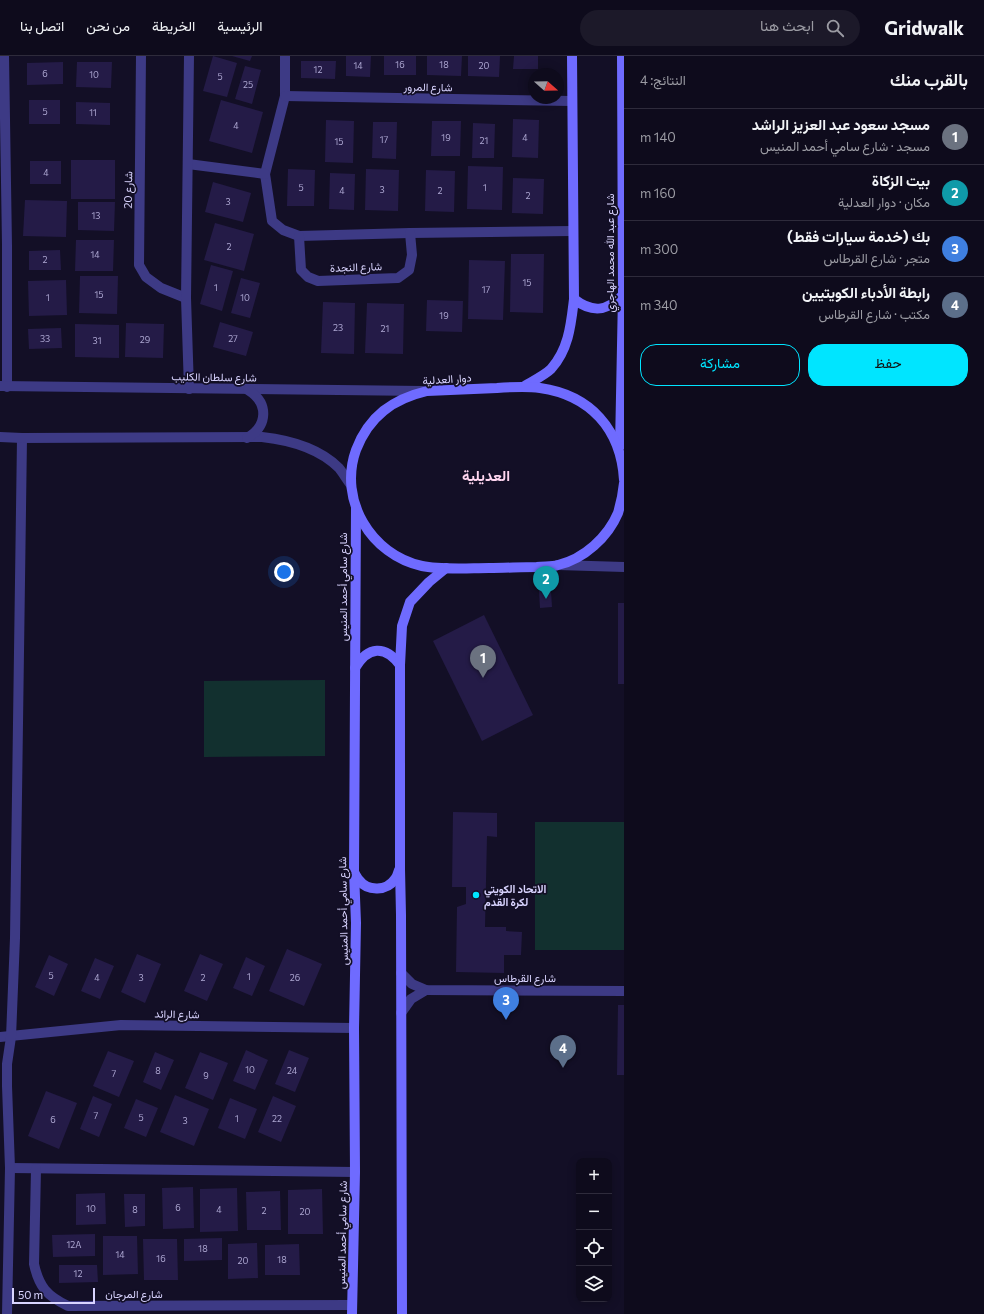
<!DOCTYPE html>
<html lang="ar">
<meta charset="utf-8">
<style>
body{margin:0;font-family:Commissioner,Vazirmatn,sans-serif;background:#1c1929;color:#f1f3f6;direction:rtl}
.controls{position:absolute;right:12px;bottom:12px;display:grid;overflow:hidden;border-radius:8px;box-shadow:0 2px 10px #0003}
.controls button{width:36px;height:36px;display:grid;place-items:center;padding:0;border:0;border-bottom:1px solid #2e2b3b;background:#0e0b1c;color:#f1f3f6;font:20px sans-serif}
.compass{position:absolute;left:528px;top:12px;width:36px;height:36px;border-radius:50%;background:#0e0b1c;box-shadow:0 2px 10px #0003;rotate:110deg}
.scale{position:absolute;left:12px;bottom:10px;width:83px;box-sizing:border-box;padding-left:4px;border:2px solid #d9d4ff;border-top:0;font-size:11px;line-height:14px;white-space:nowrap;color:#d9d4ff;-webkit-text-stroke:3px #130f26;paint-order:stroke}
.you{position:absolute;left:284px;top:516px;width:14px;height:14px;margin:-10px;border:3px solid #fff;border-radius:50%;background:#1a73e8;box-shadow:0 0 0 6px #1a73e833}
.badge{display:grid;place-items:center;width:26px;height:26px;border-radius:50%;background:#00e5ff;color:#fff;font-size:13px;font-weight:700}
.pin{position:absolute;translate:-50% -33px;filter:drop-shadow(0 1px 2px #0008)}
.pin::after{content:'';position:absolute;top:21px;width:14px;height:12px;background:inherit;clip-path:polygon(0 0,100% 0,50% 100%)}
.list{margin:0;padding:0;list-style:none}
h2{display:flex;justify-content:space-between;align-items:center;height:52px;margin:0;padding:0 16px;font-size:17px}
h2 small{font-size:13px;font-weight:400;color:#9b9ba3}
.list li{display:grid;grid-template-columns:26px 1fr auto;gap:12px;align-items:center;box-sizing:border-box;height:56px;padding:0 16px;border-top:1px solid #2e2b3b}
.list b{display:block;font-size:15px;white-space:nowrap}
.list p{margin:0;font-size:13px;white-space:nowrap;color:#9b9ba3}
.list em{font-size:13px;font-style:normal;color:#9b9ba3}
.actions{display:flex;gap:8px;padding:12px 16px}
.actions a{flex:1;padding:9px 0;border:1px solid #00e5ff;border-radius:16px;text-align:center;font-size:14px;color:#00e5ff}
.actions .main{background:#00e5ff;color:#111}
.icon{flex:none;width:22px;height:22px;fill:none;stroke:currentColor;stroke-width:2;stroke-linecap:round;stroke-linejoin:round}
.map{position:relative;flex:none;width:624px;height:1258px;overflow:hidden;direction:ltr}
header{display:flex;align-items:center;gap:24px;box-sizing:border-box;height:56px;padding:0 20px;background:#0e0b1c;border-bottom:1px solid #2e2b3b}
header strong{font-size:19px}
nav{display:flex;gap:22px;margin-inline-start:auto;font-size:14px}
.search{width:280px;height:36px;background:#1c1929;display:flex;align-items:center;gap:10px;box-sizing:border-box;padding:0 14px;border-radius:22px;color:#9b9ba3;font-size:15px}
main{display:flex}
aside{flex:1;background:#0e0b1c}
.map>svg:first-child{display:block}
.green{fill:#12302f}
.building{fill:#241b47}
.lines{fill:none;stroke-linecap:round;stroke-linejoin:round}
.minor{stroke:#3d3a85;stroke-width:10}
.tertiary{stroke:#3d3a85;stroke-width:10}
.secondary{stroke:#6f6bff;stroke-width:10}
.poi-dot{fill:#00e5ff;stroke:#130f26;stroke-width:1.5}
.labels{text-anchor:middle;stroke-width:3.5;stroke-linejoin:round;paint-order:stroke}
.number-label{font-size:9px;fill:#aca6d1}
.street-label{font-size:11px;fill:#d9d4ff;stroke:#130f26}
.poi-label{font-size:11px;font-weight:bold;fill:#d9d4ff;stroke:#130f26;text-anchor:start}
.district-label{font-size:15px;font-weight:bold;fill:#ffd6f0;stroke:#130f26}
</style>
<header>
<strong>Gridwalk</strong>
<div class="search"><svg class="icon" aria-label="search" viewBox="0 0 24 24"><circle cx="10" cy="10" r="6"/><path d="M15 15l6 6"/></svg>ابحث هنا</div>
<nav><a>الرئيسية</a><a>الخريطة</a><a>من نحن</a><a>اتصل بنا</a></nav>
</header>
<main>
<aside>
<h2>بالقرب منك<small>النتائج: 4</small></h2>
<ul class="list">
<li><span class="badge" style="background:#6b7280">1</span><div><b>مسجد سعود عبد العزيز الراشد</b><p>مسجد · شارع سامي أحمد المنيس</p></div><em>140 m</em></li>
<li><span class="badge" style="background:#0f9aa8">2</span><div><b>بيت الزكاة</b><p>مكان · دوار العدلية</p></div><em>160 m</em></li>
<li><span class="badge" style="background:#3f7fe0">3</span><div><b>بك (خدمة سيارات فقط)</b><p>متجر · شارع القرطاس</p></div><em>300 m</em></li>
<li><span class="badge" style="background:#5c6f8a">4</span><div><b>رابطة الأدباء الكويتيين</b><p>مكتب · شارع القرطاس</p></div><em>340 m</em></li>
</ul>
<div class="actions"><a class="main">حفظ</a><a>مشاركة</a></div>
</aside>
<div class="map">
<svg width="624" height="1258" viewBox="0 0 624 1258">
<rect width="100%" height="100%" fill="#130f26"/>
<!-- green -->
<g class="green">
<polygon points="325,624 325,700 204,701 204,625"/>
<rect x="535" y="766" width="89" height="128"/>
</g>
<!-- building -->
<g class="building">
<polygon points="213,0 237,7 227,41 203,35"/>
<polygon points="232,0 252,0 250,5"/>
<polygon points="346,0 371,0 370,21 346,20"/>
<rect x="384" y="0" width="32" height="19"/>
<polygon points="427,0 462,0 461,20 427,19"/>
<polygon points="468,0 500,0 499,21 468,20"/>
<polygon points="514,0 538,0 538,13 513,13"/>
<polygon points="301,5 336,5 335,23 301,22"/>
<polygon points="63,6 63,28 27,29 27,7"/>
<polygon points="77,6 112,6 111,32 76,31"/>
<polygon points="245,10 261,14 252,48 235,43"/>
<rect x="29" y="44" width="31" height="24"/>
<polygon points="221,44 263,56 252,97 209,85"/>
<polygon points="76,46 110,47 110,69 76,68"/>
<polygon points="513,63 539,64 538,102 512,101"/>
<polygon points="326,64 354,65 353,107 325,106"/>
<polygon points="432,65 461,65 460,100 431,100"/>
<polygon points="373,66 397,66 396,103 372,102"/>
<polygon points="473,67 495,68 494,102 472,102"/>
<rect x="71" y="104" width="44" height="39"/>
<rect x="30" y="105" width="31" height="23"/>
<polygon points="468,110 503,111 502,154 467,153"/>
<polygon points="288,113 315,114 314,150 287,150"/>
<polygon points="366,113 399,114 398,155 365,154"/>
<polygon points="426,114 455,115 454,156 425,155"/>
<polygon points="330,117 355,118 354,154 329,153"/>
<polygon points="513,122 544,123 543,158 512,157"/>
<polygon points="213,126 251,137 243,166 205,156"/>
<polygon points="25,144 67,145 66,181 23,180"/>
<polygon points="78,146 115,146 114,175 78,174"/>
<polygon points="215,167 254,178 244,215 204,204"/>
<polygon points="76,184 114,184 113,215 75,215"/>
<polygon points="60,194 61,214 29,214 29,195"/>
<polygon points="511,198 544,198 543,257 510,256"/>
<polygon points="469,204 505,205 503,264 468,263"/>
<polygon points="211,209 233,215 222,255 200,248"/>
<polygon points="80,220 118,220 117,258 79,257"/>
<polygon points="241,222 260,227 250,262 231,257"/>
<polygon points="66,224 67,259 29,260 28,225"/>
<polygon points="427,244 463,245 462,276 426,275"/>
<polygon points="323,246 355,247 354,298 321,297"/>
<polygon points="367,247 404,248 403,298 365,297"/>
<polygon points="220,266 253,276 246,300 213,291"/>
<polygon points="126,267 164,268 163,302 125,301"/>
<polygon points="75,268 119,269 119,302 75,301"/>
<polygon points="61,272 62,292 29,293 28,273"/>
<polygon points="539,535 551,535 552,551 540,552"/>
<rect x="618" y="547" width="6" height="81"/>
<polygon points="484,559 533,659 482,685 433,585"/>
<polygon points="453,756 497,757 497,781 487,780 485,871 506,871 506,875 522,876 521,899 504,899 504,917 456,916 457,851 466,848 466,831 452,831"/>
<polygon points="287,893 322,908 304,950 269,935"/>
<polygon points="137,898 161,908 145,947 121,936"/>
<polygon points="200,898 223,908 207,945 184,935"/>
<polygon points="49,899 68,908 54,940 35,931"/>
<polygon points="246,901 265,910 252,940 233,932"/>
<polygon points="95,902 114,910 100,943 81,935"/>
<polygon points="618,949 624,949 624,1019 617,1019"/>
<polygon points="246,994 268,1004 255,1034 233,1025"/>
<polygon points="289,994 309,1002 295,1036 275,1028"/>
<polygon points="108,995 134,1005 119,1041 93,1030"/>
<polygon points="155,996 174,1004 161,1034 143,1026"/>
<polygon points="200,996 228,1007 213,1044 185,1032"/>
<polygon points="46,1035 77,1047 59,1093 28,1080"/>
<polygon points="175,1039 209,1053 194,1090 160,1076"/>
<polygon points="93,1040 112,1048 99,1081 80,1073"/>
<polygon points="273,1040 296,1050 281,1086 258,1076"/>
<polygon points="230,1042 257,1053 245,1083 218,1072"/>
<polygon points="136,1043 158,1052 146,1081 124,1072"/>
<polygon points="193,1131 194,1172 163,1173 162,1132"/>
<polygon points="237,1132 238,1175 200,1176 200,1133"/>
<polygon points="322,1133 323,1178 288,1178 288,1134"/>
<polygon points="280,1135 281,1174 247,1174 246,1136"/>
<polygon points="105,1137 106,1168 76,1169 76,1138"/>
<polygon points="124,1138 145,1138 145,1170 125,1171"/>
<polygon points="95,1178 95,1200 53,1201 52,1179"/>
<polygon points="103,1180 137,1180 138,1218 103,1219"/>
<polygon points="222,1182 222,1204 184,1205 184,1183"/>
<polygon points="143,1183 177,1183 178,1224 144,1224"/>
<polygon points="257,1187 258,1222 228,1223 228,1188"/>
<polygon points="299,1188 300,1219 265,1219 265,1189"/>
<polygon points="59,1209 97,1209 98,1226 59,1227"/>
</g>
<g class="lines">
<!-- minor -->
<g class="minor">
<polyline points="4,0 7,189 7,331"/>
<polyline points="141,0 139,209 146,221 161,232 186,242"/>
<polyline points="285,0 285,40 265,118 272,165 283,174 299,180 410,177 572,175"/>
<polyline points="285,40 571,45"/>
<polyline points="188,108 265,118"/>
<polyline points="299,180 301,214 308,221 318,225 398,222 409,214 412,199 410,177"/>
<polyline points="189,333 186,242 189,0"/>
<polyline points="401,917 412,928 426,934 624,935"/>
<polyline points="401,957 411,943 426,934"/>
<polyline points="0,981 121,969 354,972"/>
<polyline points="10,1112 355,1116"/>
<path d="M36 1113 34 1208C39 1231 47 1240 68 1250L352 1249"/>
<polyline points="7,1258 10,1112 7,1030 7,1008 11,981 15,882 22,382"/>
</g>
<!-- tertiary -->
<g class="tertiary">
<polyline points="0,330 423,335"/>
<path d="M0 381 22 382 262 381C289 384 319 392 339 412 343 417 347 424 351 429"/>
<path d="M247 382C268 370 269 347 248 334"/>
<polyline points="558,509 624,511"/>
</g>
<!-- secondary -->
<g class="secondary">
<path d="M574 243C592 257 607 256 623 239"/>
<path d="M523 331C531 326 545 319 551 313 569 293 571 268 574 243L572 0"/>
<polyline points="620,390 623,239 622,0"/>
<path d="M624 424C621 373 590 339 540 332 526 330 511 331 497 332 474 333 451 334 427 335 393 343 369 360 356 394 338 444 371 499 422 510 440 514 470 512 489 512 505 512 521 511 537 511 544 510 552 511 558 509 584 503 608 481 618 457 621 447 623 437 624 427"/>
<path d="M355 612C368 590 385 589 400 609"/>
<path d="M354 816C355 818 357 822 359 824 368 836 387 835 395 823 397 821 398 817 399 814"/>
<polyline points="352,1258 355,1116 354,972 356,867 354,816 356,452"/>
<polyline points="402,1258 401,859 400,813 400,609 402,570 410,546 429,526 446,512"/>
</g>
</g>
<!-- markers -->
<circle class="poi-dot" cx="476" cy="839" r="4"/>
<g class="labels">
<!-- number labels -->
<g class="number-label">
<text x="400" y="12">16</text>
<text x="444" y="12">18</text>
<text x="358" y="13">14</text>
<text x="484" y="13">20</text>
<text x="318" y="17">12</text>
<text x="45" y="21">6</text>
<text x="94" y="22">10</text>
<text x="220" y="24">5</text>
<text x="248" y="32">25</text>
<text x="45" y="59">5</text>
<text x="93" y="60">11</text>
<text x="236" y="73">4</text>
<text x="446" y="85">19</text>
<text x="525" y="85">4</text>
<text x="384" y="87">17</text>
<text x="484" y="88">21</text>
<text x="339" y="89">15</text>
<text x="46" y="120">4</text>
<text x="301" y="135">5</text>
<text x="485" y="135">1</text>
<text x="382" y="137">3</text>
<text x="342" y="138">4</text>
<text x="440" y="138">2</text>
<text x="528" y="143">2</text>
<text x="228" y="149">3</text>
<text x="96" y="163">13</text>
<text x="229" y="194">2</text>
<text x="95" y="202">14</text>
<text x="45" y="207">2</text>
<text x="527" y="230">15</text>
<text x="216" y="235">1</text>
<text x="486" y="237">17</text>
<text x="99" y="242">15</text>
<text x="48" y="245">1</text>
<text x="245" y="245">10</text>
<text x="444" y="263">19</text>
<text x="338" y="275">23</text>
<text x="385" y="276">21</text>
<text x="45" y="286">33</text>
<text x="233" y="286">27</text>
<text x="145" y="287">29</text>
<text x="97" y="288">31</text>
<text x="51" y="923">5</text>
<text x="249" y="924">1</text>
<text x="97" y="925">4</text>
<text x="141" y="925">3</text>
<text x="203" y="925">2</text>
<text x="295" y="925">26</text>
<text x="250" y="1017">10</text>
<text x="158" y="1018">8</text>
<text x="292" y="1018">24</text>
<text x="114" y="1021">7</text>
<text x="206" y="1023">9</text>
<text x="96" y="1063">7</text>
<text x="141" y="1065">5</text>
<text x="237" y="1066">1</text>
<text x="277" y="1066">22</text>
<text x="53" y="1067">6</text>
<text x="185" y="1068">3</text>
<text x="178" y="1155">6</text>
<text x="91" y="1156">10</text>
<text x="135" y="1157">8</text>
<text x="219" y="1157">4</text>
<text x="264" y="1158">2</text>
<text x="305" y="1159">20</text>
<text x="74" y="1192">12A</text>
<text x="203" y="1196">18</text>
<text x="120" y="1202">14</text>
<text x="161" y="1206">16</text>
<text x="282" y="1207">18</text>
<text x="243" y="1208">20</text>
<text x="78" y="1221">12</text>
</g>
<!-- street labels -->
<g class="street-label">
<text transform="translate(428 31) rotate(1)" y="4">شارع المرور</text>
<text transform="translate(128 134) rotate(-89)" y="4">شارع 20</text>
<text transform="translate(610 197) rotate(-90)" y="4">شارع عبد الله محمد الهاجري</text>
<text transform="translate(356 211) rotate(-2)" y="4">شارع النجدة</text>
<text transform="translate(214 321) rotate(1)" y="4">شارع سلطان الكليب</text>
<text transform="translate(447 323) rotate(-4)" y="4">دوار العدلية</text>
<text transform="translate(343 531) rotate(-90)" y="4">شارع سامي أحمد المنيس</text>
<text transform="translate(343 855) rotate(-91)" y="4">شارع سامي أحمد المنيس</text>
<text x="525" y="926">شارع القرطاس</text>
<text transform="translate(177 958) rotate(1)" y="4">شارع الرائد</text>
<text transform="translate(342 1179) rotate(-89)" y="4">شارع سامي أحمد المنيس</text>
<text x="134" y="1242">شارع المرجان</text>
</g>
<!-- poi labels -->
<g class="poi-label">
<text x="484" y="837">الاتحاد الكويتي<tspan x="484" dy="13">لكرة القدم</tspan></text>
</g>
<!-- district labels -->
<g class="district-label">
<text x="486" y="425">العديلية</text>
</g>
</g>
</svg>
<div class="controls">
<button>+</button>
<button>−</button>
<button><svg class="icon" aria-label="locate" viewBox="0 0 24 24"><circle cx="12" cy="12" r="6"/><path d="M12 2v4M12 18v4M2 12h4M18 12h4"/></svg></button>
<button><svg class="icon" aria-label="layers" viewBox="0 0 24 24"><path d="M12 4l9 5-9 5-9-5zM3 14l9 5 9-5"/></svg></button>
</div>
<svg class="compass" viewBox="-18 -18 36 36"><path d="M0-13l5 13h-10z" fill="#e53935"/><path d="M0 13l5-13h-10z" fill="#9b9ba3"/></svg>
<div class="scale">50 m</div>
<div class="you"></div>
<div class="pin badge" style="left:483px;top:622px;background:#6b7280">1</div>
<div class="pin badge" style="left:546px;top:543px;background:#0f9aa8">2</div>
<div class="pin badge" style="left:506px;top:964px;background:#3f7fe0">3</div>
<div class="pin badge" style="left:563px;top:1012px;background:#5c6f8a">4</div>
</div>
</main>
